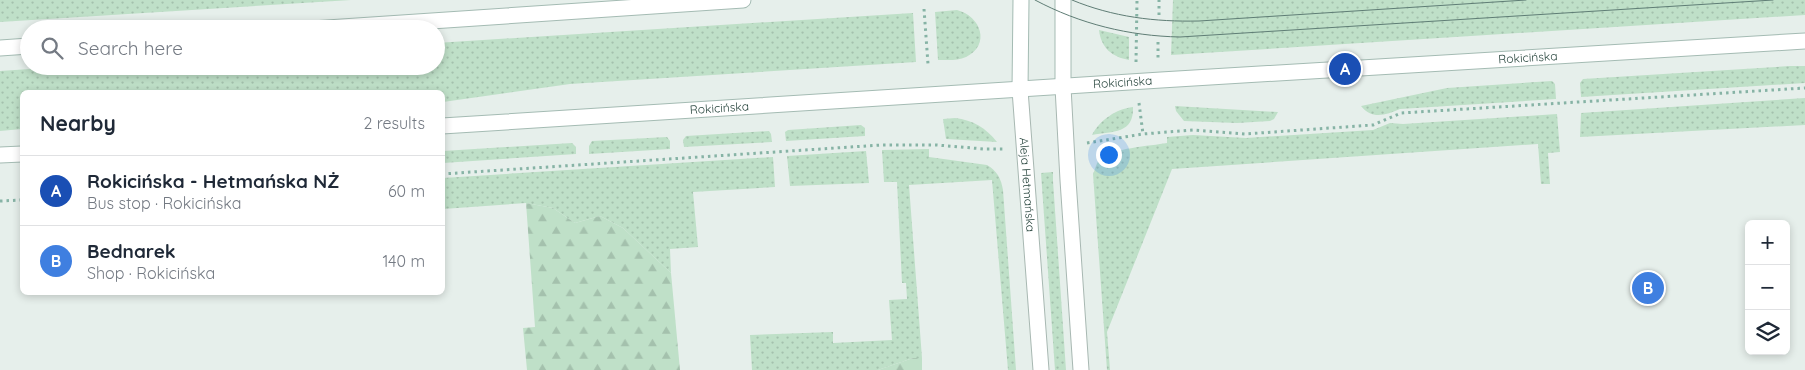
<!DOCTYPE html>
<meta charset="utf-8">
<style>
body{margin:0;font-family:Quicksand,sans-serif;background:#f2f2f3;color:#1f2937}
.controls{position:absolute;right:15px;bottom:15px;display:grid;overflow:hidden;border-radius:8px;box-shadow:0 2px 8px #0003}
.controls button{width:45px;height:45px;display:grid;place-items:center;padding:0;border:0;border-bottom:1px solid #e0e1e3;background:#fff;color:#1f2937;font:25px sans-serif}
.you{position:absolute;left:1108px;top:154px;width:18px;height:18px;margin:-12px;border:4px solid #fff;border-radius:50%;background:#1a73e8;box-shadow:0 0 0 8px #1a73e833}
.badge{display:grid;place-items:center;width:32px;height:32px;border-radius:50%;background:#7f5249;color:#fff;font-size:16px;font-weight:700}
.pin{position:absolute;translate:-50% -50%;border:2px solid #fff;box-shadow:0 1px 5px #0006}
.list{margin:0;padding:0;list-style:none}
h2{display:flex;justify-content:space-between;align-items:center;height:65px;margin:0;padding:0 20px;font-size:21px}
h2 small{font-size:16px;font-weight:400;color:#747a83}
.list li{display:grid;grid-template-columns:32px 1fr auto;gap:15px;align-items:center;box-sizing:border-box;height:70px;padding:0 20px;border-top:1px solid #e0e1e3}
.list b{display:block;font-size:19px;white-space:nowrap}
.list p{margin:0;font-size:16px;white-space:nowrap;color:#747a83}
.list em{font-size:16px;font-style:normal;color:#747a83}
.icon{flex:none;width:28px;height:28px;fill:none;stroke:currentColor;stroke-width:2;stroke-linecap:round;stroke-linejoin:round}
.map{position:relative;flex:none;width:1805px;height:370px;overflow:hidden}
.search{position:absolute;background:#fff;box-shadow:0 2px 8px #0003;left:20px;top:20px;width:425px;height:55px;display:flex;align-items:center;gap:12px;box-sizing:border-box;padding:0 18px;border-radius:28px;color:#747a83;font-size:19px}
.panel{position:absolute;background:#fff;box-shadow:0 2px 8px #0003;left:20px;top:90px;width:425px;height:205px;border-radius:8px}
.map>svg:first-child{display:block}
.grass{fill:url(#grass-dots)}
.forest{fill:url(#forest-firs)}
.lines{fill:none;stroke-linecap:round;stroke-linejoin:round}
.street-casing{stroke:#a8b8b2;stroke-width:17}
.secondary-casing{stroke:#a4bbb3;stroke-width:17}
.path{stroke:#86b3a5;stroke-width:3;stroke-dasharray:2.5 4;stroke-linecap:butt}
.street{stroke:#fff;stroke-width:15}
.secondary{stroke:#fff;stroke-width:15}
.tram{stroke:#5f7d75;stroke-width:1}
.labels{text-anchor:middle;stroke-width:4;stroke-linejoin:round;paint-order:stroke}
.street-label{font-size:12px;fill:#24423a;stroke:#f7fbf9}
</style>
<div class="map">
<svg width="1805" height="370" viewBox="0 0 1805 370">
<defs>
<pattern id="grass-dots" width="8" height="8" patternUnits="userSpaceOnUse" patternTransform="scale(1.25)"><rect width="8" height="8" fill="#bfe0c8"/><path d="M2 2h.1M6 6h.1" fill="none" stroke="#a4c1ad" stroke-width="1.8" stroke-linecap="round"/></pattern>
<pattern id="forest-firs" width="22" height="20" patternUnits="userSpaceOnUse" patternTransform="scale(1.25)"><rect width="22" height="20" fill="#bfe0c8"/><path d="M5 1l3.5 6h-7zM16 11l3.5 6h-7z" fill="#a4c1ad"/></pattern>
</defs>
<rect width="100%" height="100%" fill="#e6efeb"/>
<!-- grass -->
<g class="grass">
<polygon points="0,0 351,0 0,22"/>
<polygon points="1173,0 1805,0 1805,15 1171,55"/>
<path d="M957 10C981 16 991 45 966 57 958 61 948 60 938 60L935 12Z"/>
<polygon points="913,13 916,62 570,84 443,102 442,92 22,92 22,129 0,131 0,71 74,66 436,66 436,43"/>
<path d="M1099 30 1129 37V60C1112 57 1101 48 1099 30Z"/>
<polygon points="1790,66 1805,66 1805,83 1581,97 1580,83 1583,79"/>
<path d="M1552 81 1555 84 1556 99 1400 109C1386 115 1372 120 1361 106L1447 88Z"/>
<polygon points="1805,98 1805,125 1580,137 1581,113"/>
<polygon points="1175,106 1278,112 1274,119 1270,121 1237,123 1184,121 1176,111"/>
<path d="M1133 107C1134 134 1113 131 1092 135 1100 120 1116 109 1133 107Z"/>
<path d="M1557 114 1560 152 1548 153 1550 184H1541L1538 144 1172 169 1107 332 1110 370H1107L1093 174C1095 170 1096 164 1099 160 1110 148 1151 146 1167 143V137L1193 135 1246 138 1373 130 1390 123 1403 124Z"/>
<path d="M955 118C973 120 986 128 997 142L946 139 943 119Z"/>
<polygon points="861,125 865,128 865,136 786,141 785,132 788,130"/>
<polygon points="769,131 771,134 772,142 684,147 683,140 686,136"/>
<polygon points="667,137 670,141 670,149 589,154 589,146 592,141"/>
<polygon points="572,143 576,147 576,154 443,163 443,151"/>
<path d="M929 149V157L987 165C997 171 1001 178 1003 190L1016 370H1008L992 180 909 185 922 358H913L878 370H752L750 335 833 332V343L892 340 889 300 907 299 906 283H902L897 182H884L882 150Z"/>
<polygon points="866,151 869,183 790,186 787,156"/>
<polygon points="773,157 775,187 693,192 698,247 670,249 671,273 623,228 600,216 575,223 553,208 526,203 443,209 443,178"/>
<polygon points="1053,172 1053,181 1066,370 1055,370 1041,173"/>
</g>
<!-- forest -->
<g class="forest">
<polygon points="526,203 553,208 575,223 600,216 623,228 671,273 680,370 527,370 523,328 535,327"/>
<polygon points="913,358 922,358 922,370 878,370"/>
</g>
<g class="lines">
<!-- street casing -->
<g class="street-casing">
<g id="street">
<polyline points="1063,87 1068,180 1081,370"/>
<path id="s1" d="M1020 90 1041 370"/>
</g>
</g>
<!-- secondary casing -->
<g class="secondary-casing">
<g id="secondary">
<polyline points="1063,0 1063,87"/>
<polyline points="312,29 743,0"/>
<polyline points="0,48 29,46"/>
<polyline points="1020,90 1021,0"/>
<path id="s2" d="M442 126 1161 80 1805 41"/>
<polyline points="0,155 22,154"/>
</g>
</g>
<!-- path -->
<g class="path">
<polyline points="924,9 928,64"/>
<polyline points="1159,15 1159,0"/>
<polyline points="1158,42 1158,58"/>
<polyline points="1136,62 1137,0"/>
<polyline points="1139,103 1143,134"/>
<polyline points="1087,143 1143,134 1193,130 1245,134 1373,125 1401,113 1805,88"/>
<polyline points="442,174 881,145 937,145 984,149 1003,149"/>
<polyline points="0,201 22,200"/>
</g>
<!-- street -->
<use href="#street" class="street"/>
<!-- secondary -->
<use href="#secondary" class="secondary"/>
<!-- tram -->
<g class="tram">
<path d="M1035 0C1080 24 1129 36 1180 37L1773 0"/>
<path d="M1072 0C1113 17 1155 22 1199 21L1526 0"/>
</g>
</g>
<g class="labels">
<!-- street labels -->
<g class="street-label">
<text dy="4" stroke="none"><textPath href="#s2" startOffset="1088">Rokicińska</textPath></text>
<text dy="4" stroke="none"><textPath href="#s2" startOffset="682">Rokicińska</textPath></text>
<text dy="4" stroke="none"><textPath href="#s2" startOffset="278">Rokicińska</textPath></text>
<text dy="4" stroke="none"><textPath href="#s1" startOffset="95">Aleja Hetmańska</textPath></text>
</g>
</g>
</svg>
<div class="controls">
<button>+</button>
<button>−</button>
<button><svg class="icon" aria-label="layers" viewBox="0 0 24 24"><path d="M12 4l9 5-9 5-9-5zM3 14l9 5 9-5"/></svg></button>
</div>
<div class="you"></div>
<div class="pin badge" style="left:1345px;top:69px;background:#1a4fb4">A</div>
<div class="pin badge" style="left:1648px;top:288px;background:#3f7fe0">B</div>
<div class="search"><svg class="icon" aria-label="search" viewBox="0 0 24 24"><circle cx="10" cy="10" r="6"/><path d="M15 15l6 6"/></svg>Search here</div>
<section class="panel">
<h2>Nearby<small>2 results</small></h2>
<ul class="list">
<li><span class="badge" style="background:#1a4fb4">A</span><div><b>Rokicińska - Hetmańska NŻ</b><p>Bus stop · Rokicińska</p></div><em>60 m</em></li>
<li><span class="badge" style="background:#3f7fe0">B</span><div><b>Bednarek</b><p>Shop · Rokicińska</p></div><em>140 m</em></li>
</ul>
</section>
</div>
